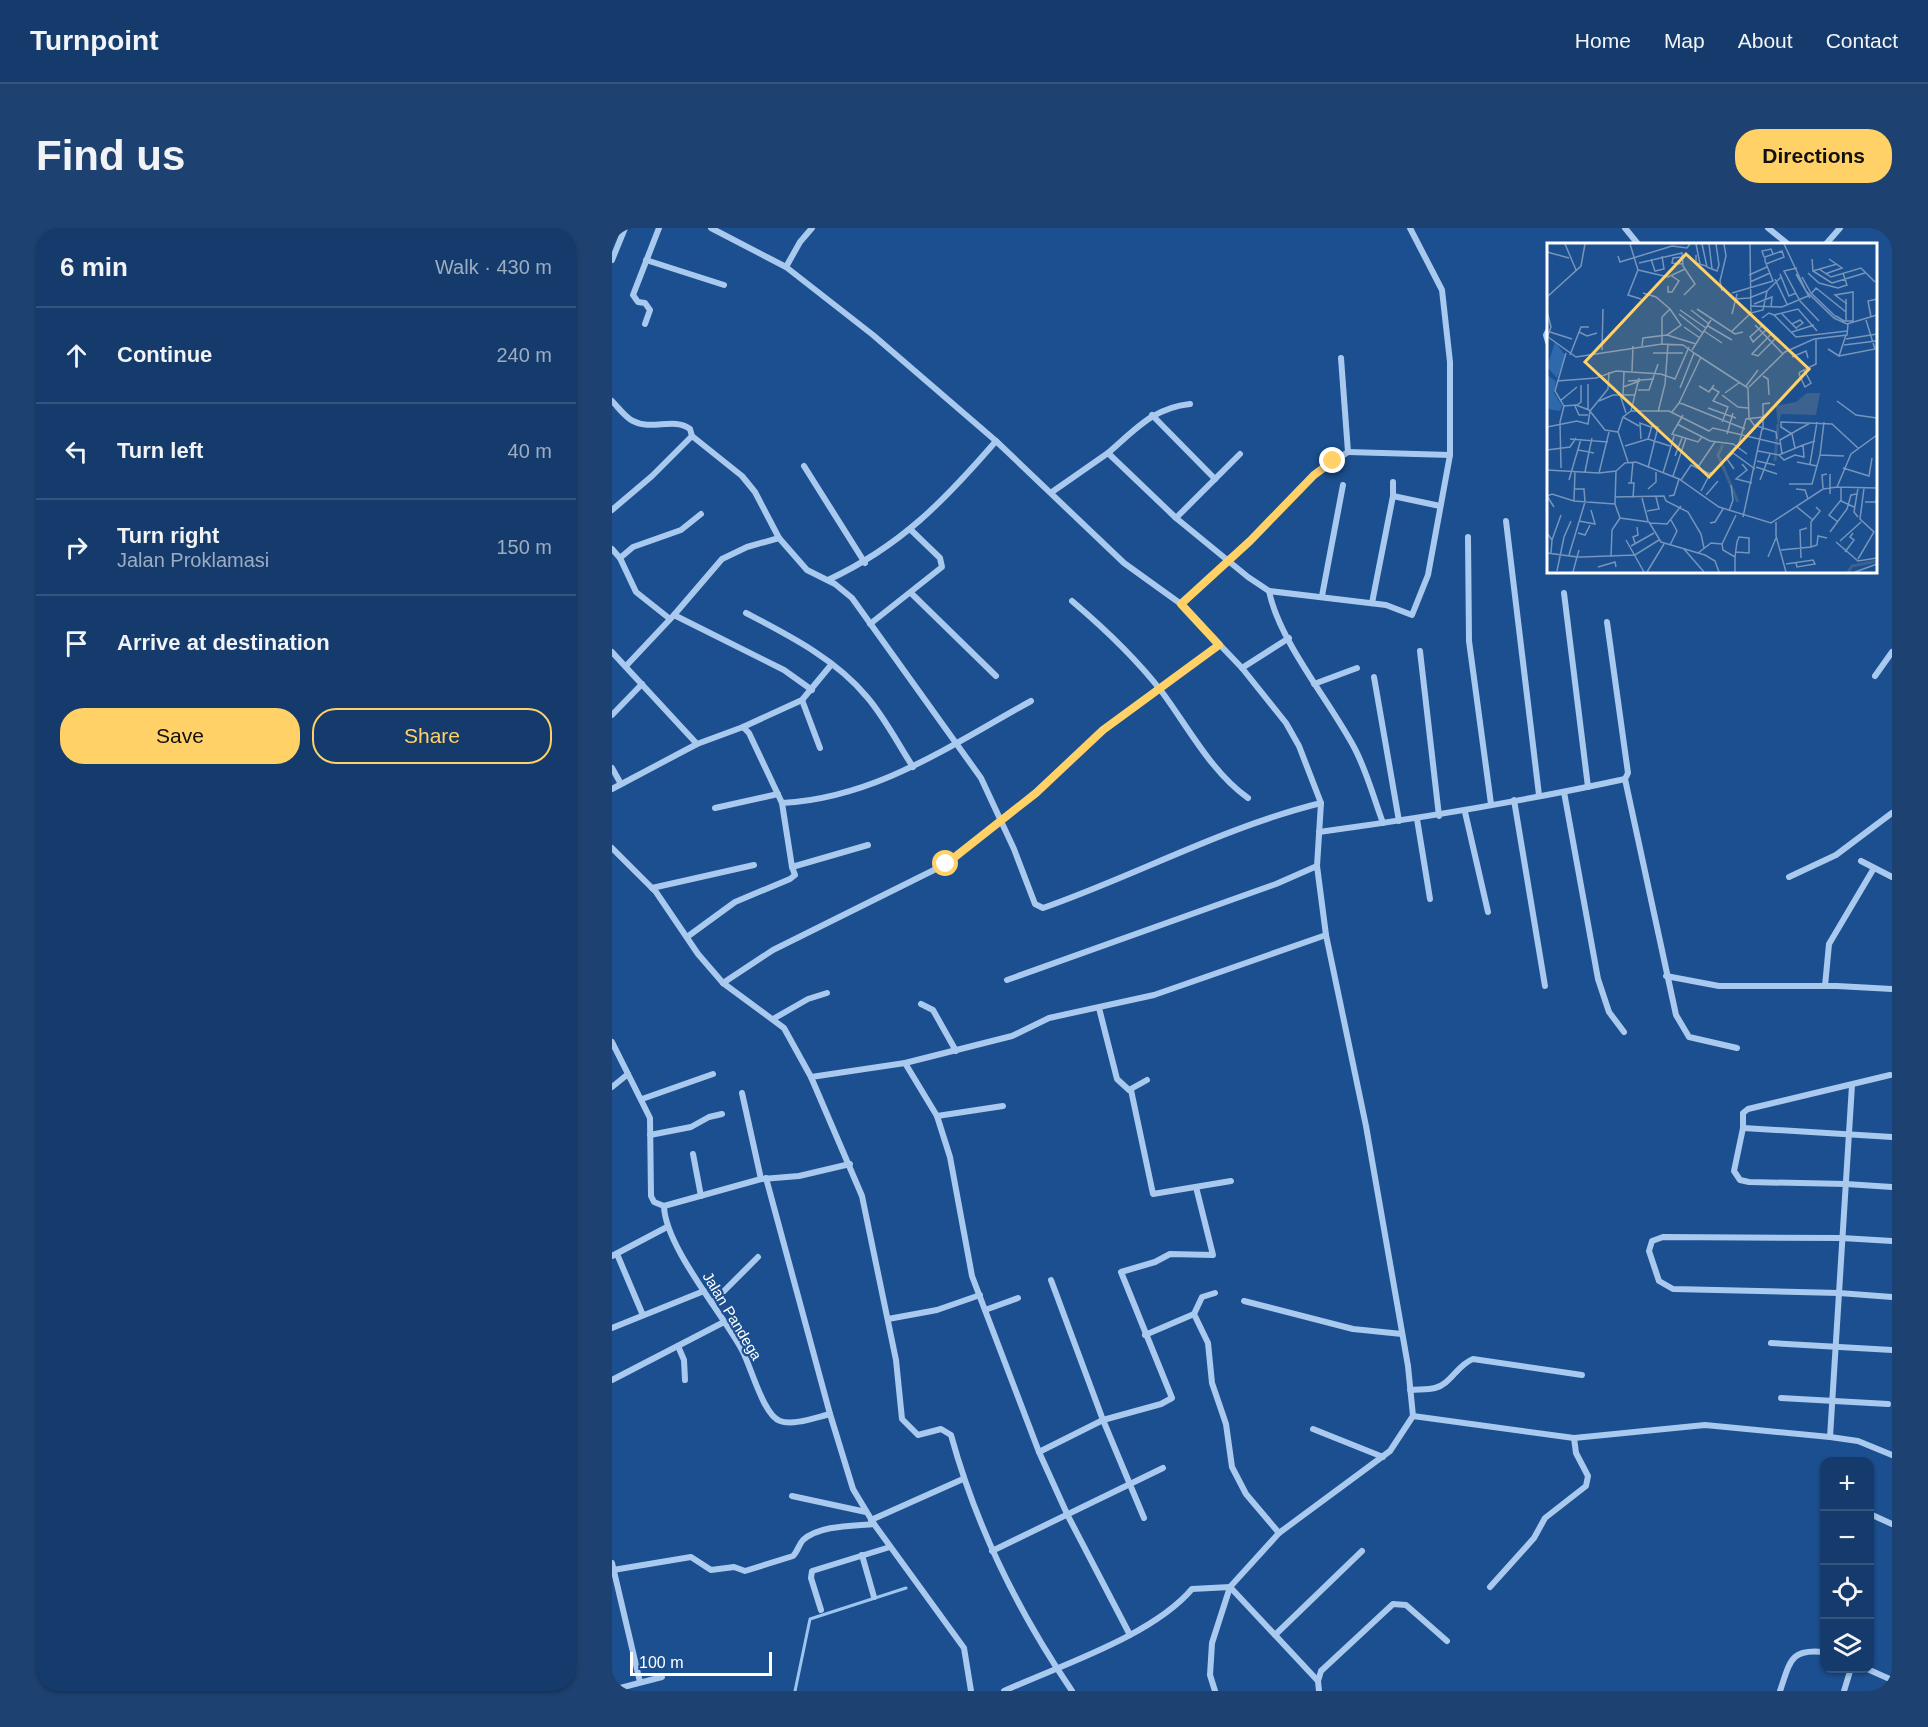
<!DOCTYPE html>
<meta charset="utf-8">
<style>
body{margin:0;font-family:Helvetica,sans-serif;background:#1d4271;color:#f1f3f6}
.controls{position:absolute;right:18px;bottom:18px;display:grid;overflow:hidden;border-radius:12px;box-shadow:0 2px 4px #0004}
.controls button{width:54px;height:54px;display:grid;place-items:center;padding:0;border:0;border-bottom:2px solid #33557e;background:#143b6b;color:#f1f3f6;font:30px sans-serif}
.scale{position:absolute;left:18px;bottom:15px;width:142px;box-sizing:border-box;padding-left:6px;border:3px solid #fff;border-top:0;font-size:16px;line-height:21px;white-space:nowrap;color:#fff;-webkit-text-stroke:4px #1b4f8f;paint-order:stroke}
.stop{position:absolute;width:18px;height:18px;margin:-14px;border:4px solid #ffd166;border-radius:50%;background:#fff}
.stop.end{background:#ffd166;border-color:#fff;box-shadow:0 2px 6px #0008}
.list{margin:0;padding:0;list-style:none}
h2{display:flex;justify-content:space-between;align-items:center;height:78px;margin:0;padding:0 24px;font-size:26px}
h2 small{font-size:20px;font-weight:400;color:#9dadc1}
.list li{display:grid;grid-template-columns:39px 1fr auto;gap:18px;align-items:center;box-sizing:border-box;height:96px;padding:0 24px;border-top:2px solid #33557e}
.list b{display:block;font-size:22px;white-space:nowrap}
.list p{margin:0;font-size:20px;white-space:nowrap;color:#9dadc1}
.list em{font-size:20px;font-style:normal;color:#9dadc1}
.actions{display:flex;gap:12px;padding:18px 24px}
.actions a{flex:1;padding:14px 0;border:2px solid #ffd166;border-radius:24px;text-align:center;font-size:21px;color:#ffd166}
.actions .main{background:#ffd166;color:#111}
.icon{flex:none;width:33px;height:33px;fill:none;stroke:currentColor;stroke-width:2;stroke-linecap:round;stroke-linejoin:round}
.map{position:relative;flex:none;width:1280px;height:1463px;overflow:hidden;border-radius:24px}
header{display:flex;align-items:center;gap:36px;box-sizing:border-box;height:84px;padding:0 30px;background:#143b6b;border-bottom:2px solid #33557e}
header strong{font-size:28px}
nav{display:flex;gap:33px;margin-inline-start:auto;font-size:21px}
.intro{display:flex;align-items:center;justify-content:space-between;box-sizing:border-box;height:144px;padding:0 36px}
h1{margin:0;font-size:42px}
.button{padding:15px 27px;border-radius:24px;background:#ffd166;color:#111;font-size:21px;font-weight:700}
main{display:flex;gap:36px;padding:0 36px}
aside{flex:1;background:#143b6b;border-radius:24px;box-shadow:0 2px 4px #0004}
.map>svg:first-child{display:block}
.lines{fill:none;stroke-linecap:round;stroke-linejoin:round}
.stream{stroke:#9cc4f0;stroke-width:3}
.minor{stroke:#a9c9ee;stroke-width:6}
.route{stroke:#ffd166;stroke-width:8}
.labels{text-anchor:middle;stroke-width:4.5;stroke-linejoin:round;paint-order:stroke}
.street-label{font-size:15px;fill:#fff;stroke:#1b4f8f}
.inset-river{fill:none;stroke:#3c6290;stroke-width:3}
.inset-road{fill:none;stroke:#7695bc;stroke-width:1.5}
.view{fill:#ffd166;fill-opacity:0.15;stroke:#ffd166;stroke-width:3}
.inset-edge{fill:none;stroke:#fff;stroke-width:3}
</style>
<header>
<strong>Turnpoint</strong>
<nav><a>Home</a><a>Map</a><a>About</a><a>Contact</a></nav>
</header>
<div class="intro"><h1>Find us</h1><a class="button">Directions</a></div>
<main>
<aside>
<h2>6 min<small>Walk · 430 m</small></h2>
<ul class="list">
<li><svg class="icon" aria-label="ahead" viewBox="0 0 24 24"><path d="M12 20V5M6 11l6-6 6 6"/></svg><div><b>Continue</b></div><em>240 m</em></li>
<li><svg class="icon" aria-label="left" viewBox="0 0 24 24"><path d="M17 20v-9H6M10 6l-5 5 5 5"/></svg><div><b>Turn left</b></div><em>40 m</em></li>
<li><svg class="icon" aria-label="right" viewBox="0 0 24 24"><path d="M7 20v-9h11M14 6l5 5-5 5"/></svg><div><b>Turn right</b><p>Jalan Proklamasi</p></div><em>150 m</em></li>
<li><svg class="icon" aria-label="arrive" viewBox="0 0 24 24"><path d="M6 21V4h12l-3 4 3 4H6"/></svg><div><b>Arrive at destination</b></div></li>
</ul>
<div class="actions"><a class="main">Save</a><a>Share</a></div>
</aside>
<div class="map">
<svg width="1280" height="1463" viewBox="0 0 1280 1463">
<rect width="100%" height="100%" fill="#1b4f8f"/>
<g class="lines">
<!-- stream -->
<polyline class="stream" points="183,1463 198,1391 294,1360"/>
<!-- minor -->
<g class="minor">
<polyline points="99,0 174,39 261,107 384,213 512,335 569,376 630,440 674,495 687,518 709,575 705,638"/>
<polyline points="1013,0 1026,16"/>
<polyline points="1156,0 1176,16"/>
<polyline points="1214,16 1228,0"/>
<polyline points="0,32 13,0"/>
<polyline points="34,32 112,57"/>
<polyline points="174,39 188,14 200,0"/>
<polyline points="33,96 38,82 33,75 26,74 21,67 47,0"/>
<polyline points="936,103 934,107 936,114"/>
<polyline points="729,130 736,224"/>
<path d="M0 173C6 179 13 189 21 193 40 203 62 189 78 201L80 208 130 248 143 264 167 310 195 342 223 356 240 370 369 550 402 621 423 676 431 680C525 647 612 599 709 575"/>
<polyline points="540,187 603,251"/>
<polyline points="736,224 838,227 838,134 830,62 798,0"/>
<path d="M496 225C524 201 541 180 578 176"/>
<polyline points="192,238 253,335"/>
<polyline points="440,264 496,225 564,290 636,349 657,363 774,377 800,387 816,347 838,227"/>
<polyline points="781,268 828,278"/>
<polyline points="0,282 40,248 80,208"/>
<polyline points="564,290 628,226"/>
<polyline points="894,293 927,567"/>
<polyline points="856,309 857,413 879,576"/>
<polyline points="0,321 8,330 24,364 58,391"/>
<polyline points="8,330 21,319 69,302 89,286"/>
<path d="M216 352C289 318 333 272 384 213"/>
<path d="M657 363C667 413 719 475 743 521 755 544 762 571 771 595"/>
<polyline points="299,365 384,448"/>
<polyline points="952,365 976,559"/>
<polyline points="710,368 731,257"/>
<path d="M460 373C493 401 523 429 550 464 576 499 600 545 636 570"/>
<polyline points="760,375 781,268 781,254"/>
<polyline points="569,376 638,313 702,247 736,224"/>
<path d="M134 385C176 407 224 431 255 469 273 490 286 516 301 539"/>
<polyline points="62,387 172,442 200,462"/>
<polyline points="995,394 1016,545 1013,551 1064,787 1077,809 1125,820"/>
<polyline points="258,396 330,339 328,330 298,301"/>
<polyline points="808,423 827,588"/>
<polyline points="0,424 85,516"/>
<polyline points="14,438 62,387 110,331 135,319 167,310"/>
<polyline points="630,440 677,410"/>
<polyline points="1263,448 1280,424"/>
<polyline points="762,449 787,593"/>
<polyline points="702,456 745,440"/>
<polyline points="190,472 208,520"/>
<polyline points="0,487 30,456"/>
<path d="M131 499 137 505 170 575C264 570 339 517 419 473"/>
<polyline points="0,540 9,556"/>
<polyline points="0,561 85,516 131,499 190,472 219,437"/>
<polyline points="952,564 986,751 997,784 1012,804"/>
<polyline points="902,572 933,758"/>
<polyline points="170,575 180,639 256,617"/>
<polyline points="103,580 166,566"/>
<polyline points="853,584 876,684"/>
<polyline points="805,591 818,671"/>
<path d="M707 604C810 590 912 573 1013 551"/>
<path d="M0 620 44 664 86 726 111 755 172 800 199 849 250 968 284 1132 290 1191 306 1207 329 1201 339 1207C364 1298 407 1385 460 1463"/>
<polyline points="1249,633 1280,649"/>
<polyline points="1177,649 1224,627 1280,585"/>
<polyline points="40,660 142,637"/>
<polyline points="75,709 123,674 178,651 183,647 180,639"/>
<polyline points="1054,748 1107,758 1225,758 1280,761"/>
<polyline points="395,752 664,656 705,638 714,707 754,898 796,1138 801,1188 778,1223 667,1305 618,1359 600,1415 598,1447 603,1463"/>
<polyline points="111,755 161,722 334,636 424,565 491,502 607,417"/>
<polyline points="1213,758 1217,716 1262,640"/>
<polyline points="309,776 321,782 344,823"/>
<polyline points="487,780 505,851 517,862 535,852"/>
<polyline points="161,791 196,771 215,765"/>
<polyline points="0,814 16,846 0,859"/>
<polyline points="293,835 400,808 437,790 542,767 714,707"/>
<polyline points="16,846 38,890 39,968 42,974 52,978"/>
<polyline points="199,849 293,835 325,888 338,929 360,1048 427,1224 456,1288 518,1407"/>
<polyline points="519,862 541,966 619,953"/>
<polyline points="130,865 149,951"/>
<polyline points="30,871 101,846"/>
<polyline points="325,888 391,878"/>
<polyline points="1131,900 1131,885 1136,881 1278,847"/>
<polyline points="38,907 79,899 97,889 110,886"/>
<polyline points="1280,909 1131,900 1122,943 1128,952 1137,954 1234,956 1280,959"/>
<polyline points="81,926 89,968"/>
<polyline points="154,950 218,1186 241,1261 262,1296 352,1420 359,1463"/>
<polyline points="1280,1013 1230,1010 1051,1009 1040,1013 1037,1023 1047,1053 1061,1061 1227,1065 1280,1069"/>
<polyline points="5,1026 30,1085"/>
<polyline points="0,1028 55,999"/>
<polyline points="439,1052 491,1192 532,1290"/>
<polyline points="603,1065 590,1069 582,1086 596,1115 600,1155 614,1196 620,1239 634,1266 667,1305"/>
<polyline points="632,1073 741,1101 790,1106"/>
<polyline points="100,1075 146,1029"/>
<polyline points="373,1082 406,1070"/>
<polyline points="276,1091 325,1082 368,1067"/>
<polyline points="0,1100 92,1063"/>
<polyline points="533,1107 582,1086"/>
<polyline points="1159,1115 1280,1122"/>
<polyline points="66,1118 72,1132 73,1152"/>
<polyline points="0,1152 112,1094"/>
<path d="M798 1162C806 1161 815 1162 823 1160 839 1156 845 1137 861 1131L970 1147"/>
<polyline points="1169,1170 1276,1176"/>
<path d="M218 1186C205 1189 181 1198 168 1193 151 1187 139 1138 130 1122 110 1085 53 1018 52 978L149 951 187 948 238 936"/>
<polyline points="801,1188 962,1210 1093,1197 1218,1209 1246,1213 1280,1227"/>
<polyline points="701,1201 771,1229"/>
<polyline points="1218,1209 1240,857"/>
<polyline points="427,1224 491,1192 549,1176 560,1170 509,1044 543,1034 558,1026 601,1027 584,959"/>
<polyline points="180,1268 254,1284"/>
<polyline points="1258,1286 1280,1296"/>
<polyline points="259,1292 351,1251"/>
<polyline points="380,1323 551,1240"/>
<polyline points="250,1327 262,1369"/>
<polyline points="0,1335 28,1454"/>
<path d="M1 1342 79 1329 99 1342 122 1339 133 1343 181 1328C186 1323 187 1316 191 1312 208 1297 241 1298 262 1296"/>
<polyline points="878,1359 922,1310 933,1290 974,1258 976,1248 964,1225 962,1210"/>
<polyline points="209,1382 199,1350 200,1343 278,1319"/>
<polyline points="663,1407 750,1323"/>
<polyline points="1253,1440 1280,1452"/>
<polyline points="0,1462 50,1449"/>
<path d="M392 1463C449 1437 540 1408 580 1361L618 1359 706 1453"/>
<polyline points="707,1463 706,1453 709,1443 781,1376 794,1377 835,1413"/>
<path d="M1168 1463C1178 1434 1178 1420 1212 1424"/>
<polyline points="1232,1463 1239,1440"/>
</g>
</g>
<g class="lines">
<!-- route -->
<polyline class="route" points="334,636 424,565 491,502 607,417 569,376 638,313 702,247 721,233"/>
</g>
<g class="labels">
<!-- street labels -->
<g class="street-label">
<text transform="translate(120 1088) rotate(59)" y="5">Jalan Pandega</text>
</g>
</g>
<!-- overview -->
<g transform="translate(935 15)">
<rect width="330" height="330" fill="#1b4f8f"/>
<path d="M8 99 19 113 10 135 0 124ZM0 132 9 138 7 150 15 163 13 168 0 166Z" fill="#2e69ad"/>
<path d="M260 150H273L269 172 234 171 231 185 229 163 249 159Z" fill="#3c6290"/>
<path class="inset-river" d="M176 202 171 212 191 259M228 218 231 181M301 329 305 323 330 318"/>
<path class="inset-road" d="M18 1 29 27M83 1 91 27M149 1 153 21M155 1 160 24 165 26 162 1M203 1 204 70M237 1 259 48 287 75 300 81 330 72M0 9 22 15M149 12V20L159 23M71 13 73 19 125 3 140 5 143 1M135 14 126 15 125 20 135 21M217 14 215 8 224 6 226 11M104 16 108 28 117 26 115 13M265 16 266 28 290 21M218 18V14L235 8 237 14 219 21M92 20 135 10 136 23 148 41 137 52M250 25 237 28 253 58 272 78M165 26 170 28 172 22 169 1M272 26 284 34 314 25 328 39M266 28 285 40M261 30 272 40 291 45 300 42 296 30M233 31 242 53 249 50M249 31 263 55M278 31 295 25 282 16M202 32 220 24M255 34 264 50 289 74M228 36 240 61M203 39 223 30M285 40 318 30M121 43V49H125L132 38 125 33M175 48 173 38 179 13 177 1M96 50 109 54 123 66 115 74M185 50 226 38 218 18M264 51 269 45 299 69M0 54 34 23 38 1M94 56 81 52 91 27 121 34 138 26M188 56 202 55 220 48M207 61 225 54 224 64M203 63 235 64 261 53M150 66 188 91 196 89M133 67 159 85M144 67 162 81M0 68 4 84 0 95M132 71 156 90M185 71 190 51M235 71 250 86M227 72 251 66 270 88M289 73 297 78H306V49L288 52 300 61M324 74 321 58 330 56M215 75 222 70 227 72 249 94 300 88M299 78V56M245 81 253 77 256 80 249 85M208 82 236 111M216 82 203 94 206 99 220 86M161 83 185 97M137 84 153 95M157 88 175 100M3 89 25 96M32 89 40 93 50 90M184 89 204 70 216 67 220 48 234 34M245 89 267 82M225 90 205 111 211 113 229 95M120 92 149 101M1 94 29 114 115 101 136 102 147 110M299 96 330 91M115 101V74M297 102 329 98M95 103 96 95 120 92 134 82 123 66M281 106 292 113 299 92M55 107 56 66M145 107 164 77M106 110H136M23 112 34 84H42M292 113 328 106 319 77M245 114 259 108 261 115M257 127 264 140 258 144 252 131 253 129 269 121V96M85 128 86 103M216 133 221 136 222 152M10 138 49 135 69 128 114 131 128 136 142 104M81 138 107 136M152 143 162 149 167 142M199 143 211 127M76 144 93 138M202 144 238 109 267 96 300 92 301 81M133 145 147 110 201 145 202 175 207 182 229 189 230 196M165 145 172 149 166 158 181 164 175 179M91 147H102L111 121M178 150 193 139M73 152 79 170M76 152 77 129M175 152 191 164 201 165M13 158 30 144M52 158 66 152H88M290 158 309 172 330 175M132 160 154 114M30 162 34 159V142M17 163 29 162 42 167 58 187 71 189M28 163 32 172H41M161 165 189 175M41 167V141M43 168 61 146 62 129M84 168 92 135M111 169 118 141 121 101M125 169 132 160 136 161 198 186M136 172 125 191 151 199 155 194M76 174 92 183M277 179 273 212 297 213M130 181 163 198 186 201 200 211M0 184 30 178 41 181 43 168M216 187V161L223 160M180 191 186 170M23 196 61 199M94 196 93 180 104 184M78 203 101 196 123 203M191 204 199 176 216 174M248 205 245 191 234 184V179L285 181 311 205M0 207 23 204 29 195M31 207 42 209 45 195M211 208 232 212 256 202M235 211 233 197 263 180M232 212 237 217 248 212 257 214 256 202 268 198M128 213 135 195M210 218 228 222M81 219 71 189 76 174 84 168H122L162 188 166 185 233 201M250 219 270 223M195 221 200 227 189 236 205 240M263 221 270 179M151 224 168 199M209 224 230 231M14 225 13 179 17 163 8 148 19 110M101 225 111 184 105 183 101 196M296 225 322 233 325 215M187 226 180 216 186 210 208 226M0 227 52 230 69 228 78 220 89 219 132 236 172 264 224 280 276 246 290 244 304 211 330 192M69 228 68 261 73 275 102 279 114 299 158 312 168 318 172 329M38 229 42 209 47 210M52 230 62 189M116 230 127 193M283 231V251M126 233 139 195M22 237 34 196M134 237 144 222 163 231M213 237 223 211M81 240H87L86 255M84 240 86 219M242 241H265L273 212M290 244 330 245M276 245 275 232 280 231M294 245V258L307 264M311 245 307 269 311 274M101 246 109 239V229M249 246 258 247 261 256M154 248 164 229M159 252 171 238M122 253 127 252 132 236M68 254 117 253 119 258 141 269 154 291 157 305M95 255 101 278M27 258 28 228M318 259H329L330 252M7 264 0 253 5 251 27 258 68 261M250 264 266 277M100 268 112 266 109 254M182 268 186 257 184 242M196 274 215 186M32 278 48 281 44 267M229 279V293L239 329M291 279 282 272 294 257M103 280 120 281 134 263M163 280 168 279 176 266M283 289 300 266 304 252 310 251M0 290 5 297 4 310M31 290 38 292 43 282M5 297 14 272M79 297 97 329M293 298 314 279M289 299 311 318 330 315M88 300 86 294 91 292 90 284M175 301 176 307 188 314V329M175 301 189 272M123 302 130 288 124 277M84 303 107 290M264 304 270 302 271 293 280 295M137 306 157 329M32 307 30 314H35L88 312 112 297M234 307 264 304V279L273 268 269 264M298 309 307 297 303 294 306 290M0 310 30 314 26 329M151 310 164 300 175 301M22 312 38 259 37 246H27M64 314 65 287 73 275M188 314 190 299 192 294 202 295V310L189 309M221 314 229 295M254 315 253 287 260 285M311 316 327 289 313 276 317 245M239 321 266 317 268 321 250 324 249 320M51 324 68 319 69 324M10 328 17 294 24 278M100 329 117 301M308 329 330 321"/>
<path class="view" d="M139 11 262 126 162 234 38 119Z"/>
<rect width="330" height="330" class="inset-edge"/>
</g>
</svg>
<div class="controls">
<button>+</button>
<button>−</button>
<button><svg class="icon" aria-label="locate" viewBox="0 0 24 24"><circle cx="12" cy="12" r="6"/><path d="M12 2v4M12 18v4M2 12h4M18 12h4"/></svg></button>
<button><svg class="icon" aria-label="layers" viewBox="0 0 24 24"><path d="M12 4l9 5-9 5-9-5zM3 14l9 5 9-5"/></svg></button>
</div>
<div class="scale">100 m</div>
<div class="stop" style="left:334px;top:636px"></div>
<div class="stop end" style="left:721px;top:233px"></div>
</div>
</main>
